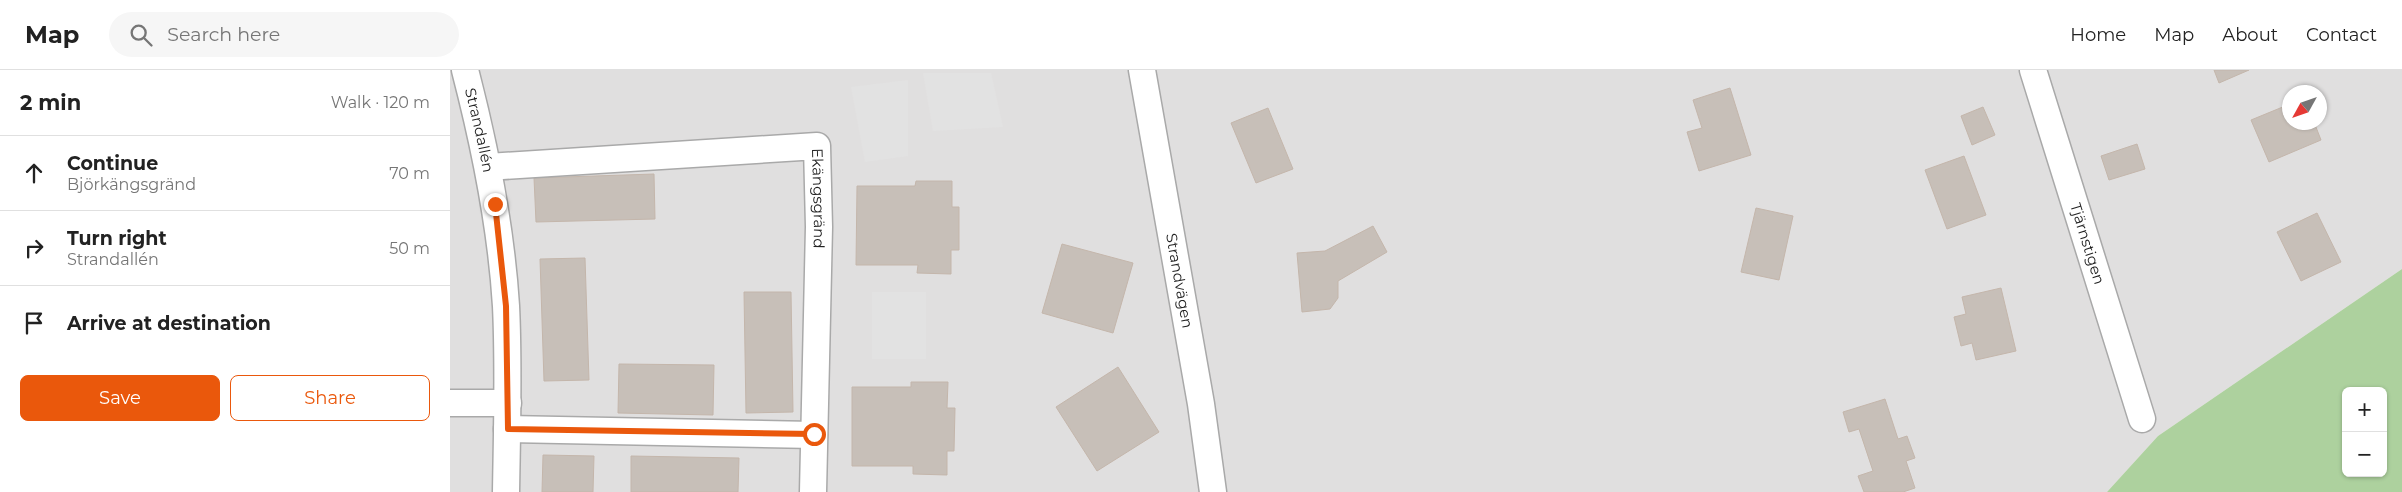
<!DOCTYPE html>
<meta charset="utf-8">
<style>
body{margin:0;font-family:Montserrat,sans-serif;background:#f6f6f6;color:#222}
.controls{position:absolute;right:15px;bottom:15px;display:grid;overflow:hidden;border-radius:8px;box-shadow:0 1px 4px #0004}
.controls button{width:45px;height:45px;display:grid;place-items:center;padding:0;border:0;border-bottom:1px solid #e0e0e0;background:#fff;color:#222;font:25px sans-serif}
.compass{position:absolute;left:1832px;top:15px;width:45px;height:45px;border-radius:50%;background:#fff;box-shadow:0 1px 4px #0004;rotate:230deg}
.stop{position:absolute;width:15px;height:15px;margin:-11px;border:4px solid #ea580c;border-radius:50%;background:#fff}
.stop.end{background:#ea580c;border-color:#fff;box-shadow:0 1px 5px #0008}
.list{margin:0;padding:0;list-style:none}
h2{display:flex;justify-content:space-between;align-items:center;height:65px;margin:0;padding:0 20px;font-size:21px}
h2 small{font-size:16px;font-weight:400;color:#767676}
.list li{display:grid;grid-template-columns:32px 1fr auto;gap:15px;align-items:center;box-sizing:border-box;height:75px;padding:0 20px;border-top:1px solid #e0e0e0}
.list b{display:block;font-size:19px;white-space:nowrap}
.list p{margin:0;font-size:16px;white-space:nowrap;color:#767676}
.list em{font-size:16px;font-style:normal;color:#767676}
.actions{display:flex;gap:10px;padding:15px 20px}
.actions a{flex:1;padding:11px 0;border:1px solid #ea580c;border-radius:8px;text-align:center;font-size:18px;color:#ea580c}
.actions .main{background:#ea580c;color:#fff}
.icon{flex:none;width:28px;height:28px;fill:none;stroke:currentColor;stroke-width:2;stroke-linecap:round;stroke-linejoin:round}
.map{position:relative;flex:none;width:1952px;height:422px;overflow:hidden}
header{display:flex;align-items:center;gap:30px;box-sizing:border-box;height:70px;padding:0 25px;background:#fff;border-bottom:1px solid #e0e0e0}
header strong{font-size:24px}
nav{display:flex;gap:28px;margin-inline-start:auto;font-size:18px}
.search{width:350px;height:45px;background:#f6f6f6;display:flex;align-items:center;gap:12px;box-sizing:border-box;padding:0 18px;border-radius:28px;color:#767676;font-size:19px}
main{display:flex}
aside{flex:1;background:#fff}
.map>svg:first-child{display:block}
.residential{fill:#e0dfdf;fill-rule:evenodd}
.forest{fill:#add19e;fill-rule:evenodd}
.parking{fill:#e2e2e2}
.building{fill:#c7bfb8;stroke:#c4b6ab}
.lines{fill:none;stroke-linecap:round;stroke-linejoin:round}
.street-casing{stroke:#a9a9a9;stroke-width:29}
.street{stroke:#fff;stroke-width:26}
.route{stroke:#ea580c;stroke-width:6}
.labels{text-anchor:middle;stroke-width:4;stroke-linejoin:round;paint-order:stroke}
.street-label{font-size:15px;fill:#222;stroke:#fff}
</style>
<header>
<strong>Map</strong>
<div class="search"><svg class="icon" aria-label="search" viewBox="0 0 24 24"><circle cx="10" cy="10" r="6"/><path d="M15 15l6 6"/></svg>Search here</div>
<nav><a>Home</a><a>Map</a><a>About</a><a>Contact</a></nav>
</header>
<main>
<aside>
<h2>2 min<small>Walk · 120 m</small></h2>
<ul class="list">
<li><svg class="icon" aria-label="ahead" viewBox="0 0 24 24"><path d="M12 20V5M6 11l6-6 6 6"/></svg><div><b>Continue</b><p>Björkängsgränd</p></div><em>70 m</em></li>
<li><svg class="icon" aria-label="right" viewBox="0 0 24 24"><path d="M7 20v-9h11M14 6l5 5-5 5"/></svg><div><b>Turn right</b><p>Strandallén</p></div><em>50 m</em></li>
<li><svg class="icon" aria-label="arrive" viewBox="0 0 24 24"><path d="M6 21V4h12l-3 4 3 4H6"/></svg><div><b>Arrive at destination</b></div></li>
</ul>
<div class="actions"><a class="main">Save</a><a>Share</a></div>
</aside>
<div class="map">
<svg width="1952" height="422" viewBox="0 0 1952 422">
<rect width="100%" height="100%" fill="#f2efe9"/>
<!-- residential -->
<path class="residential" d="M0 0H1952V199L1708 366 1657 422H0ZM1840 22H1870V52H1840Z"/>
<!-- forest -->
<path class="forest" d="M1952 199V422H1657L1708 366ZM1896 321H1933V403H1896Z"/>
<!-- parking -->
<g class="parking">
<polygon points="473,3 541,3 553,57 483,61"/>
<polygon points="458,10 458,86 415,92 401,17"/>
<rect x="422" y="222" width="54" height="67"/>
</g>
<!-- building -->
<g class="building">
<polygon points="1764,0 1799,0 1769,13"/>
<polygon points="1280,18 1301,85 1249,101 1237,62 1252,58 1243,30"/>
<polygon points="1840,34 1840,52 1864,52 1871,70 1819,92 1801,50"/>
<polygon points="1533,37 1545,65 1522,75 1511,46"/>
<polygon points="818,38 843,99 806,113 781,53"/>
<polygon points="1687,74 1695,99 1659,110 1651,86"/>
<polygon points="1514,86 1536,145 1497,159 1475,100"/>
<polygon points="204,104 205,149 86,152 84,108"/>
<polygon points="466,111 502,111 502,137 509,137 509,180 501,180 501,204 467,203 468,195 406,195 407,116 465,116"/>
<polygon points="1306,138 1343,146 1329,210 1291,202"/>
<polygon points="1867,143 1891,192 1851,211 1827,162"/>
<polygon points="923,156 937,182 888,211 888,228 880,239 852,242 847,183 875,181"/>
<polygon points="612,174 683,193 663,263 592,243"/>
<polygon points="135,188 139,310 94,311 90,189"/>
<polygon points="1551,218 1566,281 1526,290 1522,273 1511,276 1504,247 1516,244 1512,227"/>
<polygon points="294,222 341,222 343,342 296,343"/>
<polygon points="169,294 264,295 263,345 168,343"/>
<polygon points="668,297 709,362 647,401 606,337"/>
<polygon points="461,312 498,312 497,338 505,338 504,381 497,381 497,405 463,404 463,396 402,396 402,317 461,317"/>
<polygon points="1435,329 1448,369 1457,366 1465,388 1456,391 1465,418 1453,422 1414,422 1408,406 1423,401 1409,359 1399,362 1393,342"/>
<polygon points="93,385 144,386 143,422 92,422"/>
<polygon points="181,386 289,388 288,422 181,422"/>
</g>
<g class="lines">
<!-- street casing -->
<g class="street-casing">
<g id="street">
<path id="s1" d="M15 0C35 77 51 155 56 236 59 298 57 360 56 422"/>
<path id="s2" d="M692 0 751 334 763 422"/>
<path id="s3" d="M1583 0 1692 349"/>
<path id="s4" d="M38 97 367 76 369 157 363 422"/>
<polyline points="0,333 58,333"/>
<polyline points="57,359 364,365"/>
</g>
</g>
<!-- street -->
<use href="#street" class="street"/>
</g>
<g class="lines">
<!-- route -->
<polyline class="route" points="45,134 56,236 58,359 364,364"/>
</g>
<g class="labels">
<!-- street labels -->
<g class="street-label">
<text dy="5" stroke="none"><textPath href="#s1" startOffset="62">Strandallén</textPath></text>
<text dy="5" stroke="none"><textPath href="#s4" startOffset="382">Ekängsgränd</textPath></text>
<text dy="5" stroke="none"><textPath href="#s3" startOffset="182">Tjärnstigen</textPath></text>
<text dy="5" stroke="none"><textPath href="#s2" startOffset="214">Strandvägen</textPath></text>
</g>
</g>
</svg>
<div class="controls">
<button>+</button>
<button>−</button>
</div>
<svg class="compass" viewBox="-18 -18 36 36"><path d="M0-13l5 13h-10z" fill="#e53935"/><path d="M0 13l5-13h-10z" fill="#767676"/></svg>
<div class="stop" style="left:364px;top:364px"></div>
<div class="stop end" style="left:45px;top:134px"></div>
</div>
</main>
